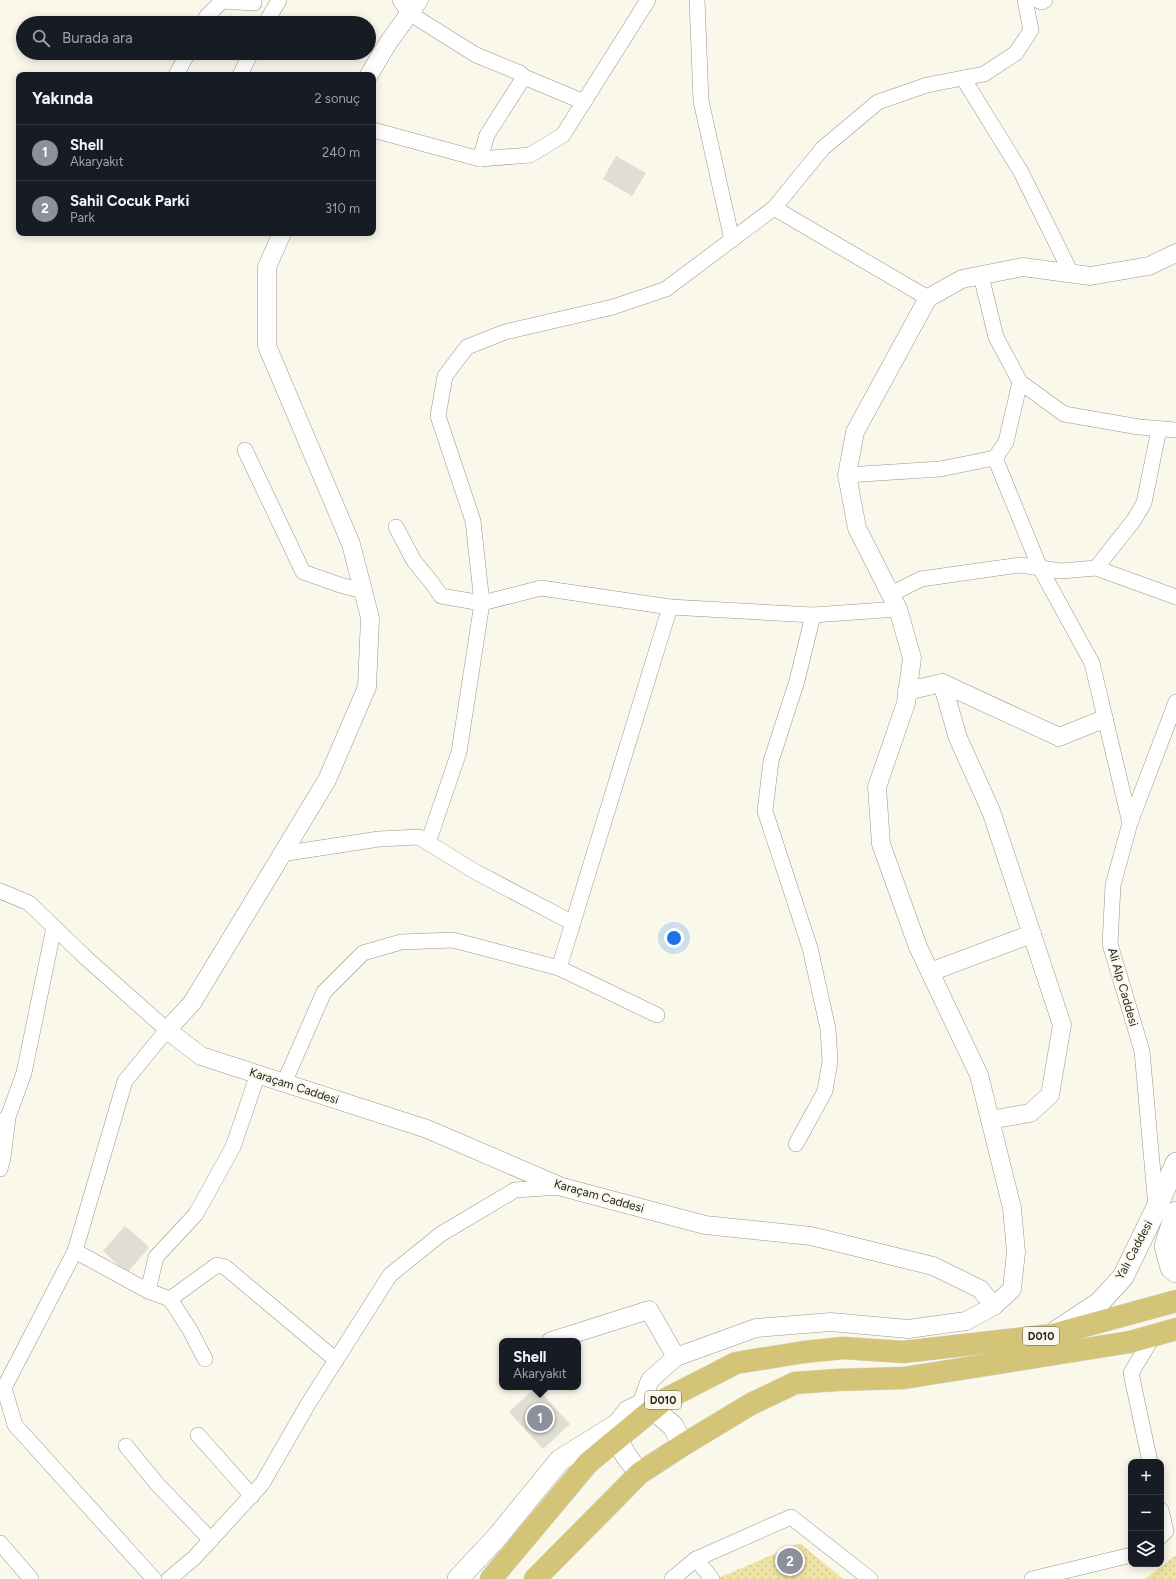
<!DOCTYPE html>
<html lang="tr">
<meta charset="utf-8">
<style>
body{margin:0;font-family:Figtree,sans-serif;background:#242831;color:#f1f3f6}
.controls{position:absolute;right:12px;bottom:12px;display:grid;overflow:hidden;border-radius:8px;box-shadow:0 2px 10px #0003}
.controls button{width:36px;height:36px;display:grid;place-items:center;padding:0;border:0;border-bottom:1px solid #363941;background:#171b24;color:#f1f3f6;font:20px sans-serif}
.you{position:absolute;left:674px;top:938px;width:14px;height:14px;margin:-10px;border:3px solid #fff;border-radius:50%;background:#1a73e8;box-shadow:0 0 0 6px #1a73e833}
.badge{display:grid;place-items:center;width:26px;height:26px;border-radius:50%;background:#8c9099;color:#fff;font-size:13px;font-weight:700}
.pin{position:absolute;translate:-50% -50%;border:2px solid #fff;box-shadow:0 1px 4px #0006}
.popup{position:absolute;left:499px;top:1338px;width:82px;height:52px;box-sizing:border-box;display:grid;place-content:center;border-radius:8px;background:#171b24;filter:drop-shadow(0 1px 3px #0005);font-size:13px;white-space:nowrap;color:#9ea1a6}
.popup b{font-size:15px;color:#f1f3f6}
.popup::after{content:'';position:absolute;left:50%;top:100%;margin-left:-8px;border:8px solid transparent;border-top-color:#171b24}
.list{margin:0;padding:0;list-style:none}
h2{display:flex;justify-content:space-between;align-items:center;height:52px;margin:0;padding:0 16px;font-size:17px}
h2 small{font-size:13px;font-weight:400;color:#9ea1a6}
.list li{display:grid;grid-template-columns:26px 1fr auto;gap:12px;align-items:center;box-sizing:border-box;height:56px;padding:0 16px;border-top:1px solid #363941}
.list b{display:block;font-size:15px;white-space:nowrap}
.list p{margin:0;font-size:13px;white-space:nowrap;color:#9ea1a6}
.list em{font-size:13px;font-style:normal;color:#9ea1a6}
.icon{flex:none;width:22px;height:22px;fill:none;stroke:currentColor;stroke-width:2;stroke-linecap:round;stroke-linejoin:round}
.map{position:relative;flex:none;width:1176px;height:1579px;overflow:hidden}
.search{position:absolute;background:#171b24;box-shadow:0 2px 10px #0003;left:16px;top:16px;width:360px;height:44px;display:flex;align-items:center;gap:10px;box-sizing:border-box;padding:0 14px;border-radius:22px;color:#9ea1a6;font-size:15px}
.panel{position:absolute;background:#171b24;box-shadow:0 2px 10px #0003;left:16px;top:72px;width:360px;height:164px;border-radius:8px}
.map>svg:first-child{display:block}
.green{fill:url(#green-dots)}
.building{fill:#e0ded2}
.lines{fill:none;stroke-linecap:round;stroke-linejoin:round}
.minor-casing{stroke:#98968b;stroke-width:16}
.tertiary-casing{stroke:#98968b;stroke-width:19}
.secondary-casing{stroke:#98968b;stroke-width:22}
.trunk-casing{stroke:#d8d8d7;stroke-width:23}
.minor{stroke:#fff;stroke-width:15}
.tertiary{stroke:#fff;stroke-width:18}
.secondary{stroke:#fff;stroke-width:21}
.trunk{stroke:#d4c478;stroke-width:22}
.labels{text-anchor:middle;stroke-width:4;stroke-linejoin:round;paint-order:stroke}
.shield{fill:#faf8eb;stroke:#66655e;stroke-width:1}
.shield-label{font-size:11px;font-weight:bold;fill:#272621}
.street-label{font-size:12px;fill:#272621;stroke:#faf8eb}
</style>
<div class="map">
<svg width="1176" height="1579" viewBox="0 0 1176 1579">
<defs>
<pattern id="green-dots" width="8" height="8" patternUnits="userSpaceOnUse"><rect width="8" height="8" fill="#eee2a5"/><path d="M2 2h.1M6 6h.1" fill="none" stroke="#ccc28e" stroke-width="1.8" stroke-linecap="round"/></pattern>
</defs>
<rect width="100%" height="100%" fill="#faf8eb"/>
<!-- green -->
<g class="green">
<polygon points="800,1543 843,1579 716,1579"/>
<polygon points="1176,1555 1176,1579 1145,1579"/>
</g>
<!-- building -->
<g class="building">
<polygon points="616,156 646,173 632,196 603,179"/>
<polygon points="125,1226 149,1247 127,1273 103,1251"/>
<polygon points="536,1387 570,1424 543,1449 509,1412"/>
</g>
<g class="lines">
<!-- minor casing -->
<g class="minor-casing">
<g id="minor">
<polyline points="400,0 409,13 476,55 520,73 524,77 584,102"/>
<polyline points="697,0 701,101 732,240"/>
<polyline points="1037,0 1042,2 1045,0"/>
<polyline points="203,23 207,16 222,1 254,3"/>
<polyline points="266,23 279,0"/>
<polyline points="176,75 188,53"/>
<polyline points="240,75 251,53"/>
<polyline points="963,78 1021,172 1071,273"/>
<polyline points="373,130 480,159 530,155 563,135 648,0"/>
<polyline points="480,159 487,135 524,77"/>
<polyline points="774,208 928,298"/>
<polyline points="981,276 996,337 1020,382 1064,414 1139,427 1176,430"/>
<polyline points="245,450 303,572 340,585 363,591"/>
<polyline points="995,458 1040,568 1092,663 1130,823"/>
<polyline points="847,475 940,469 995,458 1006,442 1020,382"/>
<polyline points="396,527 414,561 432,583 441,596 482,603 541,588 670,607 813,615 898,609"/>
<polyline points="1096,568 1134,520 1144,503 1159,429"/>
<polyline points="891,594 921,579 1020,565 1061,571 1096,568 1176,597"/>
<polyline points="428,843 459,752 482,603 473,521 438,416 445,376 467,347 505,332 613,307 666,289 774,208 823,148 878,102 927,85 984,74 1016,53 1031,30 1025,0"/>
<polyline points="281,854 379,839 419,837 474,871 573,923"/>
<polyline points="0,891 29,903 86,958 167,1030 125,1081 75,1251 4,1388 15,1425 154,1579"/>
<polyline points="559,968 670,607"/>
<polyline points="284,1083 324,992 363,953 401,942 453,940 559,968 657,1015"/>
<polyline points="0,1123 8,1117 24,1073 54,927"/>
<polyline points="796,1144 825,1091 830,1061 828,1029 810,948 765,811 771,761 797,681 813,615"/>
<polyline points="0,1169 3,1158 8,1117"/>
<polyline points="1156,1207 1142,1051 1110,944 1113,885 1130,823 1176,702"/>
<polyline points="75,1251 148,1291 170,1299 190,1330 205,1359"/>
<polyline points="148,1291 156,1257 196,1214 233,1147 258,1074"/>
<polyline points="170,1299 217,1265 225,1267 336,1360"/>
<polyline points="198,1435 252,1496"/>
<polyline points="126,1446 158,1485 211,1540"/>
<polyline points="1150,1462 1131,1373 1154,1335"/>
<polyline points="1161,1510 1166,1531 1161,1536"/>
<polyline points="0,1543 31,1579"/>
<polyline points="696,1559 712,1579"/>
<polyline points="169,1579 194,1558 262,1484 308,1404 390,1275 441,1234 515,1190 562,1187"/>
<polyline points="672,1579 696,1559 791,1517 870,1579"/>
<polyline points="1032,1579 1131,1555"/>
</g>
</g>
<!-- tertiary casing -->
<g class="tertiary-casing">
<g id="tertiary">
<polyline points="369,75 388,43 419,0"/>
<polyline points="282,233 267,267 267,346 351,544 370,618 367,687 327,780 192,1003 167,1030 201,1056 427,1129 562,1187 705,1225 811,1236 933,1266 980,1289 994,1306"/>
<polyline points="942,683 958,738 991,811 1062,1025 1050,1095 1030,1113 990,1120"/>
<polyline points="907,691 942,683 1059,737 1104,719"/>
<polyline points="930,972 1032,934"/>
<polyline points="551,1341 649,1310 676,1357 650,1380 641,1405"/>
<polyline points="676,1357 756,1328 831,1322 908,1329 966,1321 994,1306 1012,1289 1016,1252 1012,1208 979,1075 918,947 881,844 877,787 906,703 912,658 898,609 857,528 847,475 855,432 928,298 962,279 1023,267 1090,276 1149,266 1176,253"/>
</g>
</g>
<!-- secondary casing -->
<g class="secondary-casing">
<g id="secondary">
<polyline points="1176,1212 1165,1246 1171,1268 1176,1272"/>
<polyline points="1055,1332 1099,1303 1123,1277 1156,1209 1176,1163"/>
<path d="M618 1424C615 1443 627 1459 640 1473"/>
<polyline points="458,1579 497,1537 560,1460 618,1424 628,1411 641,1405 653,1409 673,1426 683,1445"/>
</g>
</g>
<!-- trunk casing -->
<g class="trunk-casing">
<g id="trunk">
<polyline points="491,1579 588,1463 664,1400 736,1363 804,1352 843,1348 903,1352 1052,1335 1176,1301"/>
<polyline points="535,1579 640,1473 683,1445 751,1404 795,1383 837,1380 904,1378 1130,1342 1176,1329"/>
</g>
</g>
<!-- minor -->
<use href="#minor" class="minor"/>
<!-- tertiary -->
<use href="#tertiary" class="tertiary"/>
<!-- secondary -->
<use href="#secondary" class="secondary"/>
<!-- trunk -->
<use href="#trunk" class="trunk"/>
</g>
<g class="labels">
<!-- shield labels -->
<g class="shield">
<rect x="1023" y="1327" width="36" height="18" rx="3"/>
<rect x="645" y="1391" width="36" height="18" rx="3"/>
</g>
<g class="shield-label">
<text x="1041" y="1340">D010</text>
<text x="663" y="1404">D010</text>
</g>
<!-- street labels -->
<g class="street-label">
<text transform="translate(1123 987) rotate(74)" y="4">Ali Alp Caddesi</text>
<text transform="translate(294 1086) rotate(18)" y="4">Karaçam Caddesi</text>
<text transform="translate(599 1196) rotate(16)" y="4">Karaçam Caddesi</text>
<text transform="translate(1134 1250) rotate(-62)" y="4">Yalı Caddesi</text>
</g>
</g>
</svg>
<div class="controls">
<button>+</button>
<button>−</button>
<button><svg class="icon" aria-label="layers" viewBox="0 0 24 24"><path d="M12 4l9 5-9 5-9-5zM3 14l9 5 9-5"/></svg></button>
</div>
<div class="you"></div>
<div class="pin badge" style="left:540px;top:1418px">1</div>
<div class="popup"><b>Shell</b>Akaryakıt</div>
<div class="pin badge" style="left:790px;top:1561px">2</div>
<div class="search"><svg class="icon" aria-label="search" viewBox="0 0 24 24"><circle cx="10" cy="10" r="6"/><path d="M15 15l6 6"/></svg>Burada ara</div>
<section class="panel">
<h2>Yakında<small>2 sonuç</small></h2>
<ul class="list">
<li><span class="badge">1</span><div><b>Shell</b><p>Akaryakıt</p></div><em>240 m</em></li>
<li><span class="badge">2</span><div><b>Sahil Cocuk Parki</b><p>Park</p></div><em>310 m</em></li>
</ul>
</section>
</div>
